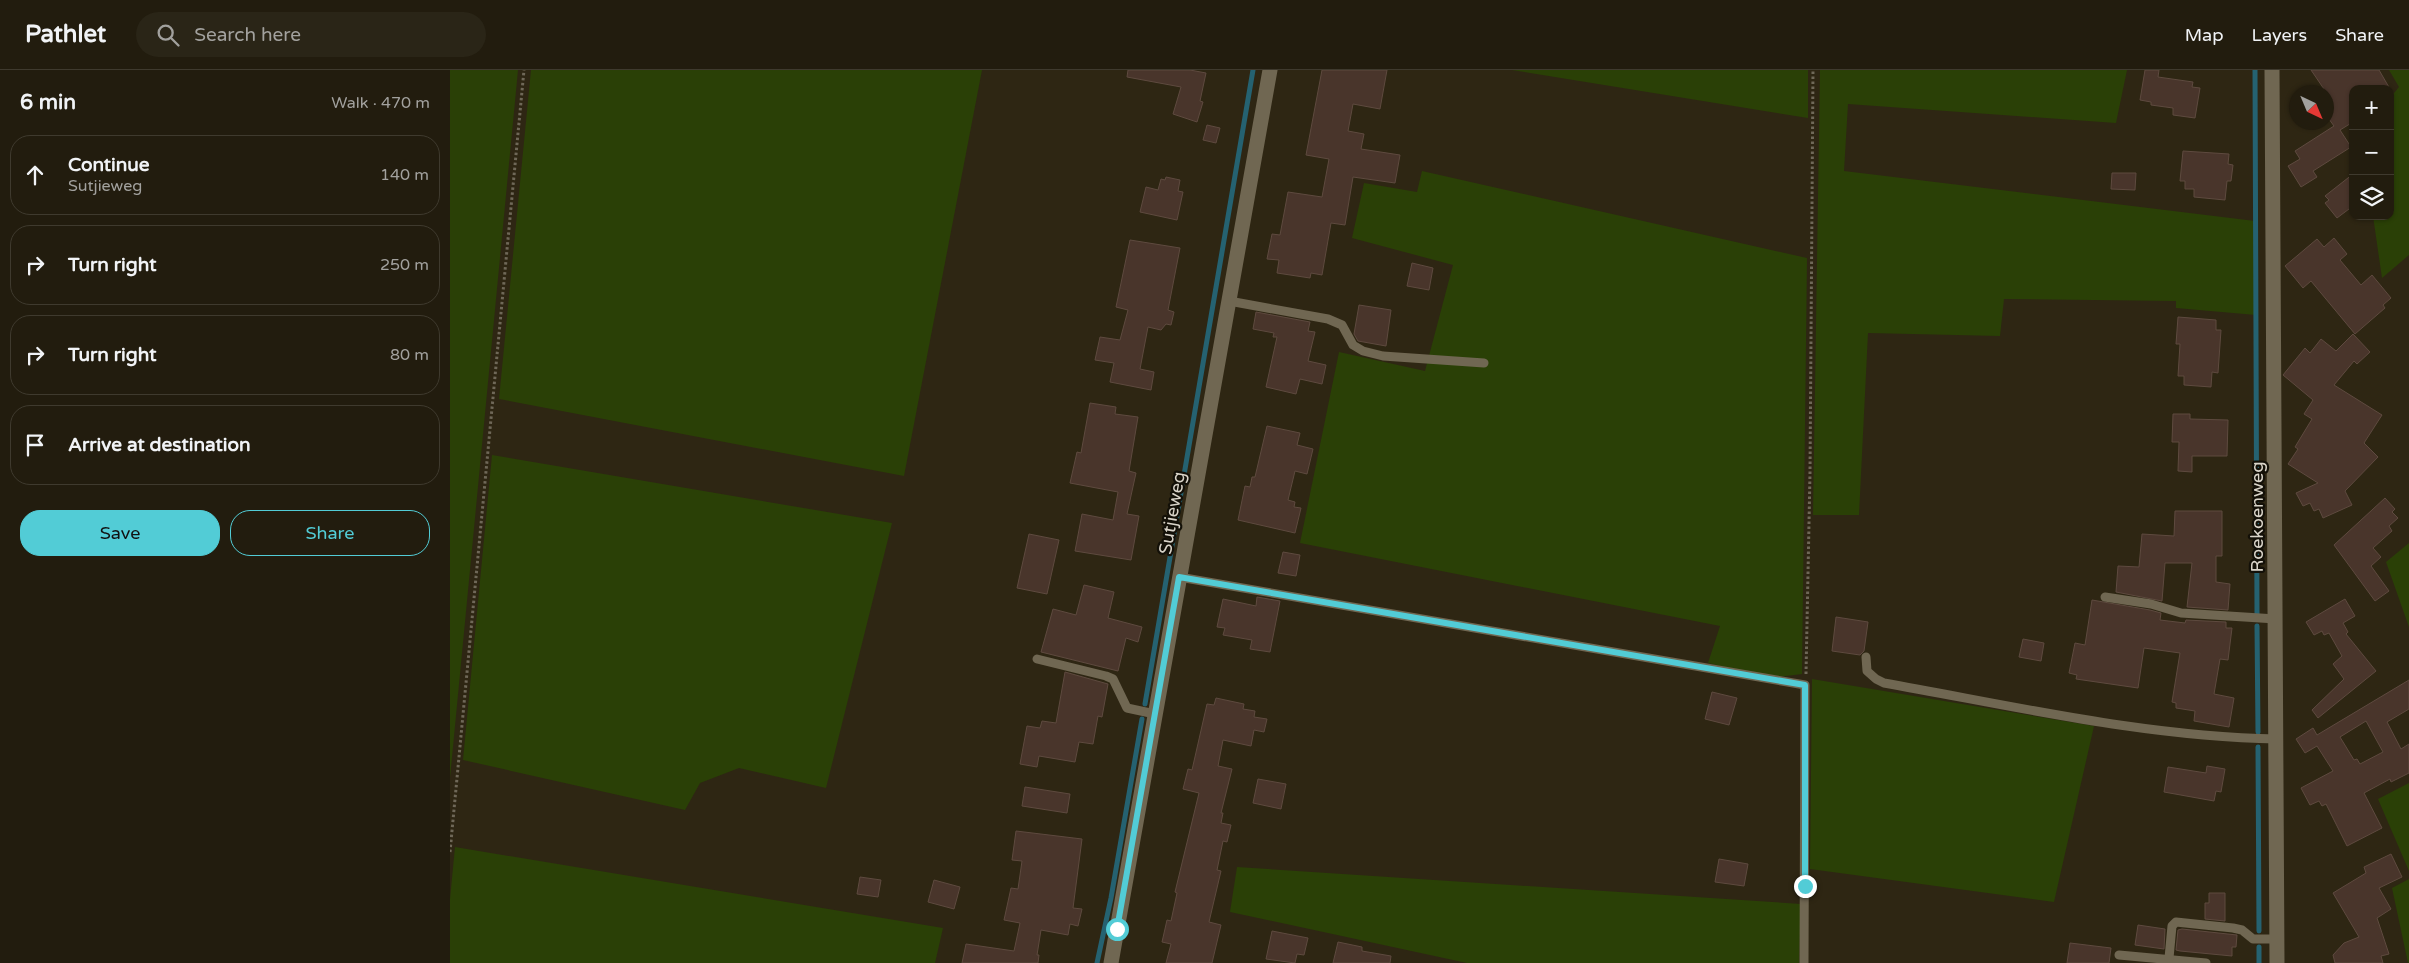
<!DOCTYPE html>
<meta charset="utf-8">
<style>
body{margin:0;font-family:"Varela Round",sans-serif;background:#2a2517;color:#f1f3f6}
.controls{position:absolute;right:15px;top:15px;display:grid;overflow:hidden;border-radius:10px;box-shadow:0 1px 4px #0004}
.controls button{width:45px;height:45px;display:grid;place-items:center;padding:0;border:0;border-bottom:1px solid #3f3a2e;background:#221c0e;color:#f1f3f6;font:25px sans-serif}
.compass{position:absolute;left:1839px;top:15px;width:45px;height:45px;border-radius:50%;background:#221c0e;box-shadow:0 1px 4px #0004;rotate:136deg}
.stop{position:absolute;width:15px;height:15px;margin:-11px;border:4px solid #52ccd6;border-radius:50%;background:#fff}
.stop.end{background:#52ccd6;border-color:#fff;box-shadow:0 1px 5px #0008}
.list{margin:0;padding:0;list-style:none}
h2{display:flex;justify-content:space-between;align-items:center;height:65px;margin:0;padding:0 20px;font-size:21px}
h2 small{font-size:16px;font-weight:400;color:#a2a19e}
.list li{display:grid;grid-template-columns:32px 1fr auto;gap:15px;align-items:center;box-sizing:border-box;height:80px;margin:0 10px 10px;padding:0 10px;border:1px solid #3f3a2e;border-radius:20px}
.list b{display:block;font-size:19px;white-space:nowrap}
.list p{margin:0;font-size:16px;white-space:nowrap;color:#a2a19e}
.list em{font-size:16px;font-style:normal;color:#a2a19e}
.actions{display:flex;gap:10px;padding:15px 20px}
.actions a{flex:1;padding:11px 0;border:1px solid #52ccd6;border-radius:20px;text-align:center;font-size:18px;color:#52ccd6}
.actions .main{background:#52ccd6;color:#111}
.icon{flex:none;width:28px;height:28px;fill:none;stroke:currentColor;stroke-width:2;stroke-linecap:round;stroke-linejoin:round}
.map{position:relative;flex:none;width:1959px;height:893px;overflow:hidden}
header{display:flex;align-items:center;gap:30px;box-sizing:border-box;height:70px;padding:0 25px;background:#221c0e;border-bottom:1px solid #3f3a2e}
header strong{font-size:24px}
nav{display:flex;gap:28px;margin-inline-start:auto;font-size:18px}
.search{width:350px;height:45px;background:#2a2517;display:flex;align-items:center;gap:12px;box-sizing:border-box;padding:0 18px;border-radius:28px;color:#a2a19e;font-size:19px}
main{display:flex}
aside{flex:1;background:#221c0e}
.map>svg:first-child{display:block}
.green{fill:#2a4006}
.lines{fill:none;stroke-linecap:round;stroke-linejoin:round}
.stream{stroke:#256271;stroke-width:5}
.building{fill:#49352b;stroke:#5e4a3f;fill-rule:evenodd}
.path{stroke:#6f6858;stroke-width:3;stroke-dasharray:2.5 2.5;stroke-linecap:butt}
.service{stroke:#706752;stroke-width:9}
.minor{stroke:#706752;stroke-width:15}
.route{stroke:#52ccd6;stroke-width:6}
.labels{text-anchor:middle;stroke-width:4.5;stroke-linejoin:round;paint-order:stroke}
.street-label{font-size:18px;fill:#d9d4c9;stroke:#131008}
</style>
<header>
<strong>Pathlet</strong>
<div class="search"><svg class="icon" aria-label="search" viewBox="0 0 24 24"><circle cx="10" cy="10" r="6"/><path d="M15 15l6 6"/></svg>Search here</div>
<nav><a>Map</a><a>Layers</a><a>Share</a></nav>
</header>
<main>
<aside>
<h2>6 min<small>Walk · 470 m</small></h2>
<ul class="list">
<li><svg class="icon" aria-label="ahead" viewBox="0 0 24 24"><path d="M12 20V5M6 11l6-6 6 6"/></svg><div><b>Continue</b><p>Sutjieweg</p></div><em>140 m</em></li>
<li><svg class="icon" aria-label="right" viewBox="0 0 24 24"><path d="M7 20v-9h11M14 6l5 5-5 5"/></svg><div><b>Turn right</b></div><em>250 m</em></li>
<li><svg class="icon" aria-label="right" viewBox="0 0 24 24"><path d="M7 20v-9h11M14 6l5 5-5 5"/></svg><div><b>Turn right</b></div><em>80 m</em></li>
<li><svg class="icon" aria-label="arrive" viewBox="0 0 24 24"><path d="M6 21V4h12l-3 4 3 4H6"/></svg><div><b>Arrive at destination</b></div></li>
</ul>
<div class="actions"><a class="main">Save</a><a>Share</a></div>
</aside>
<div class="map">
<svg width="1959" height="893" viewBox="0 0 1959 893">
<rect width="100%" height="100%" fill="#2e2613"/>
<!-- green -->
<g class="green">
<polygon points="0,0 68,0 0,708"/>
<polygon points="81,0 532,0 454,406 49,329"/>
<polygon points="1062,0 1358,0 1358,48"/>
<polygon points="1370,0 1677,0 1666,53 1398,34 1394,101 1805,151 1806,245 1726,238 1726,231 1554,229 1550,266 1418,263 1409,445 1363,445"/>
<polygon points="1939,0 1959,0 1959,185 1932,208 1923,146 1940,146 1940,28 1949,17"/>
<polygon points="972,101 1357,188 1352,604 1321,608 1258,593 1270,556 850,473 889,282 975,301 1003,195 902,168 914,113 967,122"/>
<polygon points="42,385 442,453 376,718 289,698 250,713 235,740 13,690"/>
<polygon points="1959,473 1959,557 1936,492"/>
<polygon points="1362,609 1644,656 1604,832 1360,799"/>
<polygon points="1959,713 1959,801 1928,729"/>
<polygon points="5,777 493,858 485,893 0,893 0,829"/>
<polygon points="787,797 1351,834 1349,893 1017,893 780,842"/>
<polygon points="1959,809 1959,893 1958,893 1942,818"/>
</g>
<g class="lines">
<!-- stream -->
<g class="stream">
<polyline points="1805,0 1807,544"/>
<polyline points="1807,556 1808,662"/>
<polyline points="695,634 803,0"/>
<polyline points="1808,677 1809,861"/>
<polyline points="1809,877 1809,893"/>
<polyline points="647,893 661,828 692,649"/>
</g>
</g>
<!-- building -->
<g class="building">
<polygon points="678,0 740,0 756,3 750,31 753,32 747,52 723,44 731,17 677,7"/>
<polygon points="872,0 937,0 930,39 903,34 898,61 914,64 911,79 950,85 945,113 903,107 895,155 881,153 872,205 861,203 860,208 827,203 829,190 817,189 822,164 830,165 838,122 872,127 879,89 856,85"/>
<polygon points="1695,0 1709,0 1708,7 1743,12 1742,17 1750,18 1745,48 1723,45 1723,38 1701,35 1701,32 1690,30"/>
<polygon points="1861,0 1929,0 1940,19 1903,19 1903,52 1890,60 1901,77 1863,101 1867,107 1851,117 1838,96 1850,89 1845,81 1884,56 1876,45 1876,22"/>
<polygon points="757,55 770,58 766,73 753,70"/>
<polygon points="1733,81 1779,84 1778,94 1783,95 1781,111 1777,111 1775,130 1744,127 1744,119 1735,119 1735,111 1730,111"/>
<polygon points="1662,103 1686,103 1685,120 1661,119"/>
<polygon points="1903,104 1903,136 1887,148 1875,133 1879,130 1875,126"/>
<polygon points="716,107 730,110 728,121 733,122 727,150 690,142 696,117 708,120 711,109 715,110"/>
<polygon points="1884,168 1897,184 1890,190 1911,215 1922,205 1941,228 1933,235 1935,238 1905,264 1861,211 1853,218 1835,196 1867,169 1874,177"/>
<polygon points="680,170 730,178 718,240 724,242 721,255 716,254 711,260 698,257 690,299 704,302 701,320 660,312 664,293 645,290 650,267 670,270 678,240 666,237"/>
<polygon points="962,193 983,198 979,220 957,216"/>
<polygon points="909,235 941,240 936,276 908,271 904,264"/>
<polygon points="806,242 860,252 858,261 865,262 858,291 876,295 872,314 850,309 846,324 816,317 827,267 823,267 824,263 803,259"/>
<polygon points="1728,247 1766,250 1766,260 1771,260 1768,303 1762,302 1761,317 1734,315 1734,306 1728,306 1730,274 1726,274"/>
<polygon points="1903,264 1920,282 1907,294 1904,291 1884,315 1932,345 1914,373 1928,387 1895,421 1902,435 1873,448 1869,439 1864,441 1860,433 1853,436 1846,423 1868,413 1838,394 1848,379 1845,377 1862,349 1854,344 1863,330 1833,305 1855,278 1860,283 1871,269 1886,281"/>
<polygon points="640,333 666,337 665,344 688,347 679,401 686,403 677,444 689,446 681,490 625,481 632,444 663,450 668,422 620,413 627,382 631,383"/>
<polygon points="1723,344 1740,344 1740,349 1778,350 1777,386 1742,386 1742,402 1728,401 1729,372 1722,372"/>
<polygon points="817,356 850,363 847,375 863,379 857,404 845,401 838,430 845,432 844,437 851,438 845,463 788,450 795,416 800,417 802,407 805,407"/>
<polygon points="1935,428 1945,439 1942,442 1948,448 1939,456 1942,461 1923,478 1931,487 1921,496 1939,521 1925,531 1884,475"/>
<polygon points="1725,441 1772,441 1772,486 1766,486 1766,512 1780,514 1778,540 1737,537 1742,493 1715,493 1712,531 1666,522 1668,496 1689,497 1692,464 1724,466"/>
<polygon points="579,464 609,470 597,524 567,518"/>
<polygon points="833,482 850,485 846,506 828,503"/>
<polygon points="634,515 664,522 658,548 692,557 688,572 676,568 668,601 591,582 603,539 626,545"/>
<polygon points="807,527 830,531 820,582 800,579 802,570 773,565 775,558 767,557 773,529 806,536"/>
<polygon points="1895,529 1905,546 1893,553 1898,562 1896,564 1926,601 1868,648 1862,640 1894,609 1883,594 1892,586 1879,563 1874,565 1872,561 1864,565 1856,552"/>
<polygon points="1642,530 1700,540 1711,543 1710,550 1735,553 1736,550 1776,552 1776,558 1782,558 1778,590 1770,589 1764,624 1784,628 1779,657 1744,651 1745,641 1726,638 1726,633 1722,632 1730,583 1694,578 1688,618 1626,609 1627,605 1619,603 1625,573 1635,575"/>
<polygon points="1386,547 1418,552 1414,581 1410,585 1382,581"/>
<polygon points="1573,569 1594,573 1591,591 1569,587"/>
<polygon points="615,602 658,614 652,647 648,646 643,674 629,672 625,692 589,686 587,697 570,694 577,656 590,658 592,651 606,653"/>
<path d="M1959 610V639L1937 652 1951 679 1959 674V703L1941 712 1940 709 1914 723 1932 758 1897 776 1876 734 1872 736 1869 731 1860 735 1851 718 1883 701 1867 676 1855 683 1846 669 1863 658 1867 665ZM1916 651 1933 682 1910 694 1907 689 1904 690 1890 667Z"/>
<polygon points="1262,622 1287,628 1279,655 1255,649"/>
<polygon points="766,628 794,634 793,639 805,641 804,647 817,649 814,662 804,660 801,676 773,670 768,696 782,699 771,743 773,743 771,753 781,755 777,772 773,771 767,800 771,801 759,852 771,855 762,893 716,893 721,874 712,872 717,850 721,851 727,823 725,822 749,723 733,719 738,699 742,700 757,634 764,635"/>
<polygon points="1757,696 1775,699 1771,722 1766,721 1764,731 1714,722 1718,697 1756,703"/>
<polygon points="808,709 836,714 831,739 803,733"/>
<polygon points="575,717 620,724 617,743 572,736"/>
<polygon points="566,761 632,769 623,838 632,839 628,856 620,854 618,865 591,860 587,885 589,885 588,893 512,893 516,874 564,881 570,853 554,850 561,818 568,819 572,791 562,790"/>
<polygon points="1941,784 1952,807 1929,818 1941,839 1927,848 1939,884 1931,886 1933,893 1885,893 1883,885 1894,873 1909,867 1883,823 1916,803 1914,797"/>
<polygon points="1269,789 1298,794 1294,816 1265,812"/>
<polygon points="410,807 431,810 428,827 407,824"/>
<polygon points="484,810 510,817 504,839 478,832"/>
<polygon points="1759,823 1775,823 1775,851 1755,849 1755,833 1759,833"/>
<polygon points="1688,855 1715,859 1714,879 1685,875"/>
<polygon points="1732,859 1787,865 1786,877 1782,877 1782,886 1730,881 1726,880 1728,860"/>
<polygon points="822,861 858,868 854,885 847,884 845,893 816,889"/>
<polygon points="888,872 912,877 912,881 941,886 940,893 883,893"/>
<polygon points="1620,873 1661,878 1659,893 1617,893"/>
</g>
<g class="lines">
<!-- path -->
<g class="path">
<polyline points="1356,604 1360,403 1363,0"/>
<polyline points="0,782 74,0"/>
</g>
<!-- service -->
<g class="service">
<polyline points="779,231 878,249 892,255 903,275 913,281 933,286 1034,293"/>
<polyline points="729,507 1355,615 1354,893"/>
<polyline points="1655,527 1701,534 1731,543 1826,549"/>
<path d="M1416 587 1417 601 1426 609 1434 613C1564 636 1696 667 1827 669"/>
<polyline points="587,589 656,606 663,609 677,638 705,644"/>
<polyline points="1669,885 1756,893"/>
<polyline points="1719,888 1722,856 1726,852 1783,858 1792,860 1803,869 1827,869"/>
</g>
<!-- minor -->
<g class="minor">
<polyline points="1822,0 1827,893"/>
<polyline points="661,893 820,0"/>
</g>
</g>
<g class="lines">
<!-- route -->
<polyline class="route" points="667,859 729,507 1355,615 1355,816"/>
</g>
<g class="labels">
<!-- street labels -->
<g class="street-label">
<text transform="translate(722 443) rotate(-80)" y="6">Sutjieweg</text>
<text transform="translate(1807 447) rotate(-90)" y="6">Roekoenweg</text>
</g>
</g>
</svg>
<div class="controls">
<button>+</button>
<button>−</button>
<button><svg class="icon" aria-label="layers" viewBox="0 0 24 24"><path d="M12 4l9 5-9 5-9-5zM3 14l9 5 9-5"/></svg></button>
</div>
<svg class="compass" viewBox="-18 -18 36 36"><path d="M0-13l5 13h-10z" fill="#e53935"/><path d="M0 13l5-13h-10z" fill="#a2a19e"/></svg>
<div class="stop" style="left:667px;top:859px"></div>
<div class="stop end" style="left:1355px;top:816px"></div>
</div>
</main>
